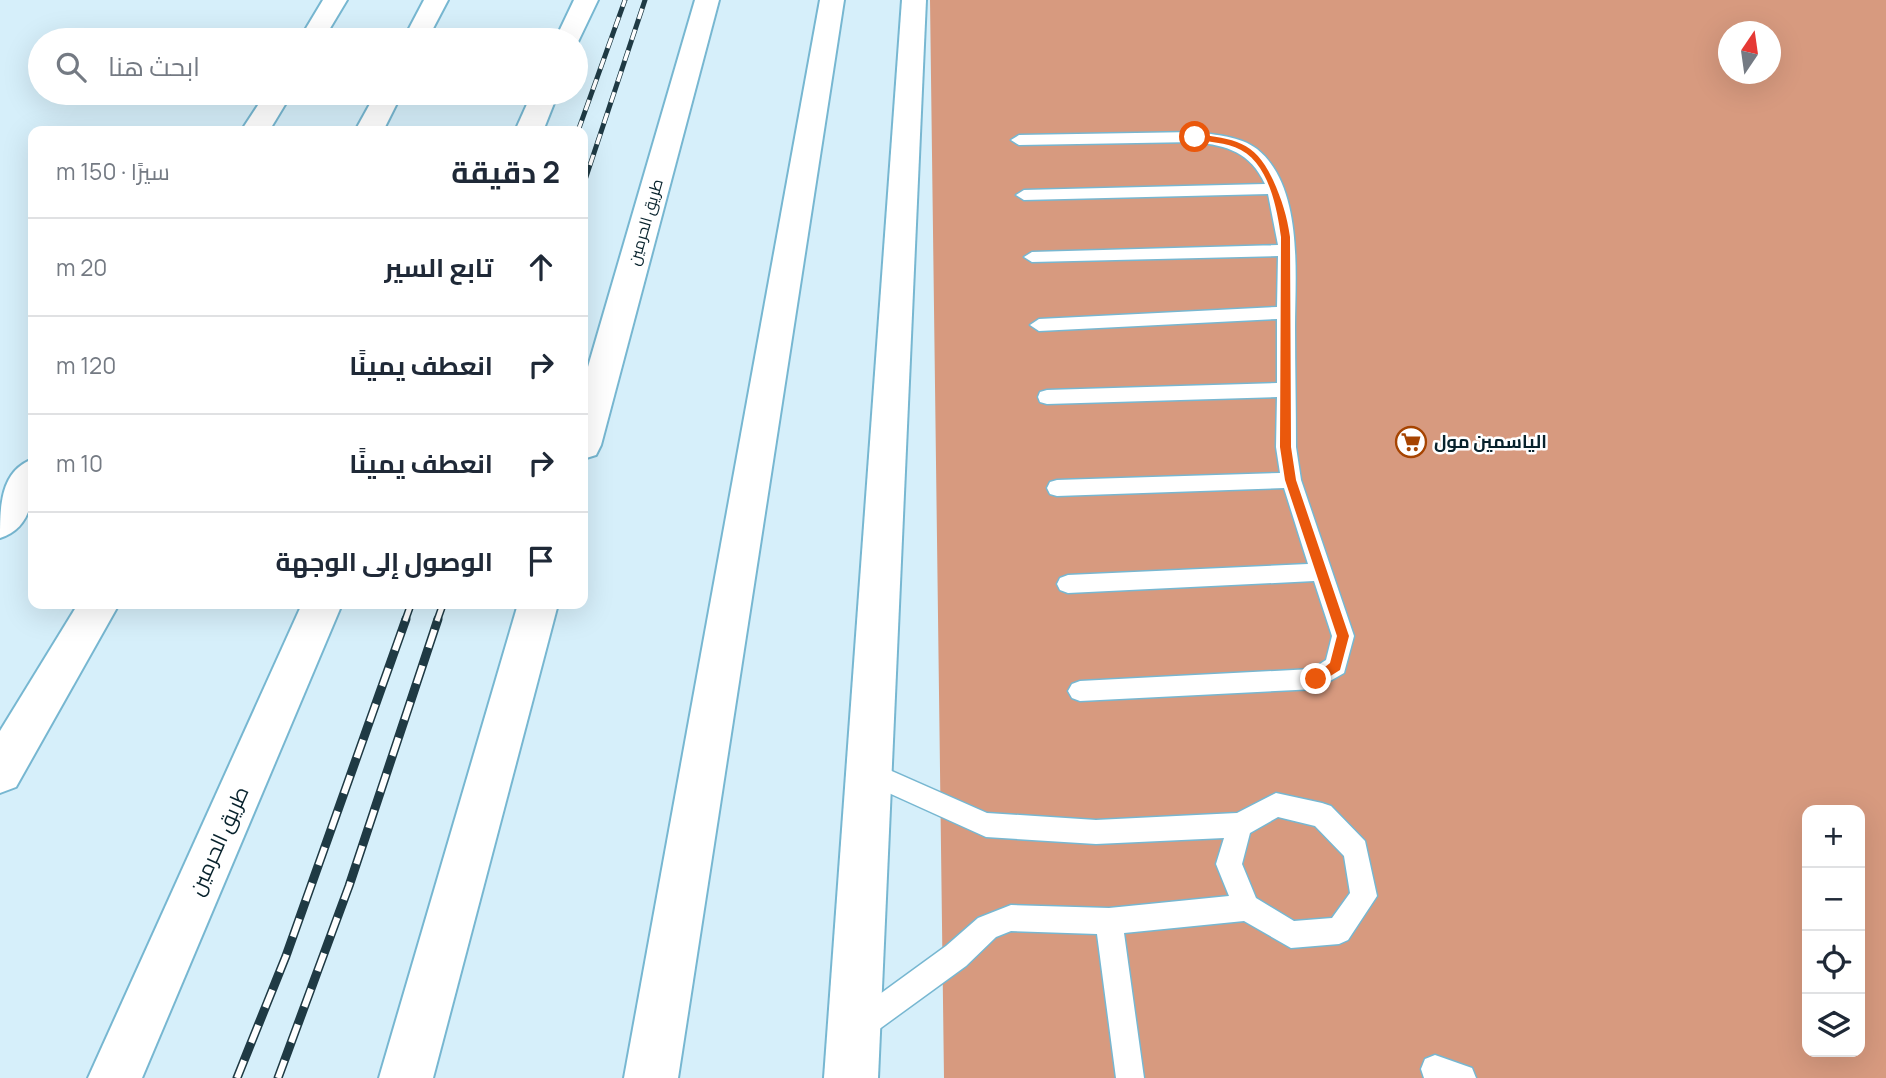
<!DOCTYPE html>
<html lang="ar">
<meta charset="utf-8">
<style>
body{margin:0;font-family:Manrope,Cairo,sans-serif;background:#f6f6f7;color:#1f2937;direction:rtl}
.controls{position:absolute;right:21px;bottom:21px;display:grid;overflow:hidden;border-radius:14px;box-shadow:0 7px 28px #0002}
.controls button{width:63px;height:63px;display:grid;place-items:center;padding:0;border:0;border-bottom:2px solid #e0e1e3;background:#fff;color:#1f2937;font:35px sans-serif}
.compass{position:absolute;left:1718px;top:21px;width:63px;height:63px;border-radius:50%;background:#fff;box-shadow:0 7px 28px #0002;rotate:13deg}
.stop{position:absolute;width:21px;height:21px;margin:-16px;border:5px solid #ea580c;border-radius:50%;background:#fff}
.stop.end{background:#ea580c;border-color:#fff;box-shadow:0 2px 7px #0008}
.list{margin:0;padding:0;list-style:none}
h2{display:flex;justify-content:space-between;align-items:center;height:91px;margin:0;padding:0 28px;font-size:30px}
h2 small{font-size:23px;font-weight:400;color:#747a83}
.list li{display:grid;grid-template-columns:46px 1fr auto;gap:21px;align-items:center;box-sizing:border-box;height:98px;padding:0 28px;border-top:2px solid #e0e1e3}
.list b{display:block;font-size:26px;white-space:nowrap}
.list em{font-size:23px;font-style:normal;color:#747a83}
.icon{flex:none;width:38px;height:38px;fill:none;stroke:currentColor;stroke-width:2;stroke-linecap:round;stroke-linejoin:round}
.map{position:relative;flex:none;width:1886px;height:1078px;overflow:hidden;direction:ltr}
.search{position:absolute;background:#fff;box-shadow:0 7px 28px #0002;left:28px;top:28px;width:560px;height:77px;display:flex;align-items:center;gap:18px;box-sizing:border-box;padding:0 24px;border-radius:38px;color:#747a83;font-size:26px}
.panel{position:absolute;background:#fff;box-shadow:0 7px 28px #0002;left:28px;top:126px;width:560px;height:483px;border-radius:14px;direction:rtl}
.map>svg:first-child{display:block}
.building{fill:#d79a7f;fill-rule:evenodd}
.lines{fill:none;stroke-linecap:round;stroke-linejoin:round}
.lane-casing{stroke:#77b7d1;stroke-width:3}
.secondary-casing{stroke:#77b7d1;stroke-width:4}
.highway-casing{stroke:#77b7d1;stroke-width:4}
.lane{fill:#fff;fill-rule:evenodd}
.secondary{fill:#fff;fill-rule:evenodd}
.highway{fill:#fff;fill-rule:evenodd}
.rail-far2-casing{stroke:#1f3a44;stroke-width:5}
.rail-far1-casing{stroke:#1f3a44;stroke-width:8}
.rail-casing{stroke:#1f3a44;stroke-width:9}
.rail-far2{stroke:#fff;stroke-width:3.5;stroke-dasharray:11;stroke-linecap:butt}
.rail-far1{stroke:#fff;stroke-width:5;stroke-dasharray:15;stroke-linecap:butt}
.rail{stroke:#fff;stroke-width:6;stroke-dasharray:19;stroke-linecap:butt}
.route{fill:#ea580c}
.labels{text-anchor:middle;stroke-width:5;stroke-linejoin:round;paint-order:stroke}
.far-street-label{font-size:16px;fill:#07222c;stroke:#fff}
.poi-label{font-size:18px;font-weight:bold;fill:#07222c;stroke:#fff;text-anchor:start}
.near-street-label{font-size:21px;fill:#07222c;stroke:#fff}
</style>
<div class="map">
<svg width="1886" height="1078" viewBox="0 0 1886 1078">
<rect width="100%" height="100%" fill="#d6effa"/>
<!-- building -->
<path class="building" d="M930 0H1886V1078H944ZM1728 32H1770V74H1728ZM1807 810H1860V1052H1807Z"/>
<g class="lines">
<!-- lane casing -->
<g class="lane-casing">
<g id="lane">
<path d="M1195 132C1216 135 1240 136 1257 149 1304 187 1295 275 1295 328 1295 368 1296 407 1296 447L1301 480 1354 636 1344 673 1316 689 1080 701 1072 698 1068 691 1072 684 1080 681 1312 669 1326 660 1332 636 1314 581 1068 593 1060 590 1057 584 1060 578 1068 575 1308 564 1284 488 1057 496 1050 494 1047 488 1050 482 1057 480 1280 473 1276 447 1277 397 1047 404 1040 402 1038 397 1040 392 1047 390 1277 383V319L1039 331 1030 325 1039 319 1277 307 1278 256 1032 262 1024 257 1032 252 1278 245 1268 194 1024 200 1016 195 1024 190 1265 184C1250 152 1228 146 1195 142L1019 145 1011 140 1019 135Z"/>
<path d="M869 761 987 813 1096 820 1237 813 1276 793 1322 803 1331 806 1365 841 1377 896 1348 940 1339 944 1291 948 1244 921 1124 933 1144 1078H1116L1097 934 1011 931 996 937 966 966 867 1038 857 1042 847 1038 843 1028 847 1018 946 946 978 918 1011 905 1109 908 1229 896 1216 864 1224 838 1096 844 986 837 860 780 857 772 860 764ZM1278 817 1315 826 1344 856 1350 893 1332 918 1294 921 1256 898 1242 864 1250 833Z"/>
<polygon points="1435,1055 1472,1068 1476,1078 1424,1078 1421,1069 1425,1059"/>
</g>
</g>
<!-- secondary casing -->
<g class="secondary-casing">
<g id="secondary">
<polygon points="323,0 347,0 323,40 299,40"/>
<polygon points="424,0 448,0 427,40 403,40"/>
<polygon points="820,0 844,0 678,1078 624,1078"/>
<polygon points="902,0 926,0 878,1078 824,1078"/>
<polygon points="266,93 292,93 269,131 241,131"/>
<polygon points="376,93 402,93 383,131 355,131"/>
<path d="M33 459C34 490 35 527 0 538 0 507 0 471 33 459Z"/>
<polygon points="78,604 119,604 16,787 0,793 0,731"/>
</g>
</g>
<!-- highway casing -->
<g class="highway-casing">
<g id="highway">
<polygon points="574,0 598,0 576,46 576,40 555,40"/>
<polygon points="695,0 719,0 601,445 596,455 583,459 583,384"/>
<polygon points="532,93 558,93 543,131 515,131"/>
<polygon points="302,604 342,604 142,1078 88,1078"/>
<polygon points="518,604 558,604 433,1078 379,1078"/>
</g>
</g>
<!-- lane -->
<use href="#lane" class="lane"/>
<!-- secondary -->
<use href="#secondary" class="secondary"/>
<!-- highway -->
<use href="#highway" class="highway"/>
<!-- rail-far2 casing -->
<g class="rail-far2-casing">
<g id="rail-far2">
<polyline points="578,131 625,0"/>
<polyline points="583,186 645,0"/>
</g>
</g>
<!-- rail-far1 casing -->
<g class="rail-far1-casing">
<g id="rail-far1">
<polyline points="405,621 411,604"/>
<polyline points="437,621 443,604"/>
</g>
</g>
<!-- rail casing -->
<g class="rail-casing">
<g id="rail">
<polyline points="237,1078 286,956 406,619"/>
<polyline points="278,1078 349,886 438,619"/>
</g>
</g>
<!-- rail-far2 -->
<use href="#rail-far2" class="rail-far2"/>
<!-- rail-far1 -->
<use href="#rail-far1" class="rail-far1"/>
<!-- rail -->
<use href="#rail" class="rail"/>
</g>
<!-- route -->
<path class="route" d="M1195 134C1235 139 1255 141 1273 180 1282 200 1287 216 1290 237L1291 447 1296 480 1349 636 1340 670 1316 685 1310 679 1330 663 1337 636 1285 480 1280 447 1281 237C1277 208 1269 165 1241 150 1226 142 1208 142 1192 139Z"/>
<!-- icons -->
<defs>
<g id="supermarket-ring" transform="scale(1.575)"><circle r="9.5" fill="#fff" stroke="#a64401" stroke-width="1.5"/><path d="M-6-5.5h2.5l.6 2H6L4.5 2H-2.5L-4.4-4H-6ZM-1.5 3.2a1.3 1.3 0 1 0 .1 0ZM3 3.2a1.3 1.3 0 1 0 .1 0Z" fill="#a64401"/></g>
</defs>
<g fill-rule="evenodd">
<use href="#supermarket-ring" x="1411" y="442"/>
</g>
<g class="labels">
<!-- far-street labels -->
<g class="far-street-label">
<text transform="translate(645 222) rotate(-74)" y="6">طريق الحرمين</text>
</g>
<!-- poi labels -->
<g class="poi-label">
<text x="1434" y="448">الياسمين مول</text>
</g>
<!-- near-street labels -->
<g class="near-street-label">
<text transform="translate(219 841) rotate(-66)" y="7">طريق الحرمين</text>
</g>
</g>
</svg>
<div class="controls">
<button>+</button>
<button>−</button>
<button><svg class="icon" aria-label="locate" viewBox="0 0 24 24"><circle cx="12" cy="12" r="6"/><path d="M12 2v4M12 18v4M2 12h4M18 12h4"/></svg></button>
<button><svg class="icon" aria-label="layers" viewBox="0 0 24 24"><path d="M12 4l9 5-9 5-9-5zM3 14l9 5 9-5"/></svg></button>
</div>
<svg class="compass" viewBox="-18 -18 36 36"><path d="M0-13l5 13h-10z" fill="#e53935"/><path d="M0 13l5-13h-10z" fill="#747a83"/></svg>
<div class="stop" style="left:1195px;top:137px"></div>
<div class="stop end" style="left:1316px;top:679px"></div>
<div class="search"><svg class="icon" aria-label="search" viewBox="0 0 24 24"><circle cx="10" cy="10" r="6"/><path d="M15 15l6 6"/></svg>ابحث هنا</div>
<section class="panel">
<h2>2 دقيقة<small>سيرًا · 150 m</small></h2>
<ul class="list">
<li><svg class="icon" aria-label="ahead" viewBox="0 0 24 24"><path d="M12 20V5M6 11l6-6 6 6"/></svg><div><b>تابع السير</b></div><em>20 m</em></li>
<li><svg class="icon" aria-label="right" viewBox="0 0 24 24"><path d="M7 20v-9h11M14 6l5 5-5 5"/></svg><div><b>انعطف يمينًا</b></div><em>120 m</em></li>
<li><svg class="icon" aria-label="right" viewBox="0 0 24 24"><path d="M7 20v-9h11M14 6l5 5-5 5"/></svg><div><b>انعطف يمينًا</b></div><em>10 m</em></li>
<li><svg class="icon" aria-label="arrive" viewBox="0 0 24 24"><path d="M6 21V4h12l-3 4 3 4H6"/></svg><div><b>الوصول إلى الوجهة</b></div></li>
</ul>
</section>
</div>
